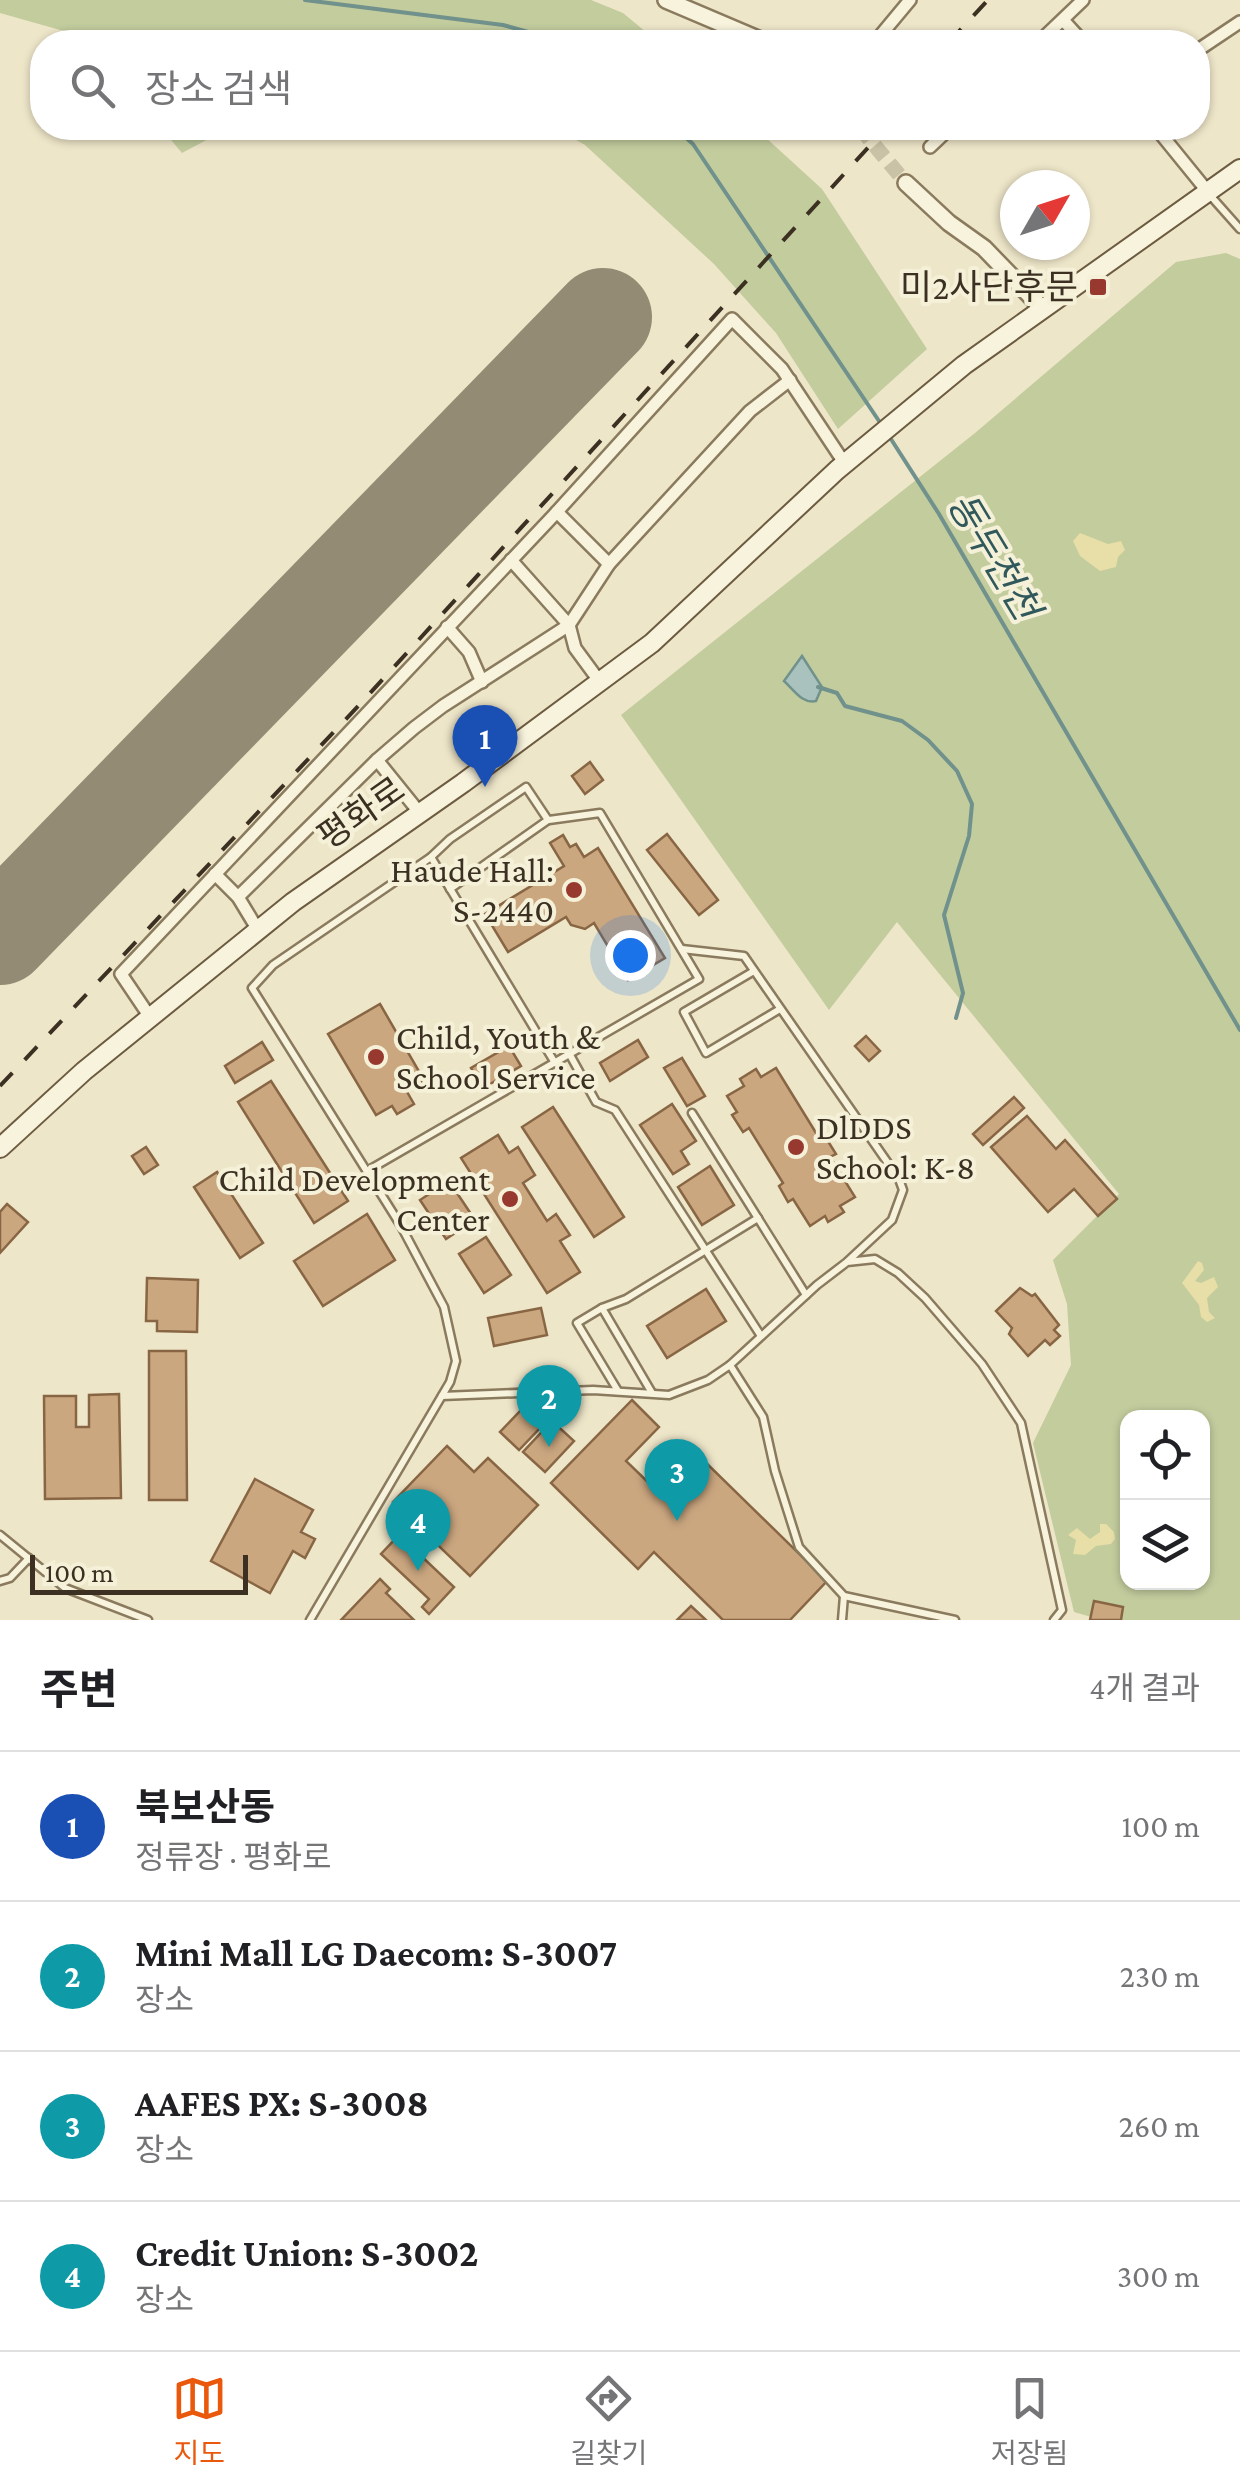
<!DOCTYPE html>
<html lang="ko">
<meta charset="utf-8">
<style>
body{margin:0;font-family:"Crimson Pro","Noto Sans KR",serif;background:#f6f6f6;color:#202124}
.controls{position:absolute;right:30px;bottom:30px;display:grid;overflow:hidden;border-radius:20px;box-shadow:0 2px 8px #0004}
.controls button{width:90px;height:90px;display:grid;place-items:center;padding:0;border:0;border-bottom:2px solid #e0e0e0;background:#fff;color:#202124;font:50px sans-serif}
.compass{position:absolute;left:1000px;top:170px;width:90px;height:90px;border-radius:50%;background:#fff;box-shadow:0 2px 8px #0004;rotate:51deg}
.scale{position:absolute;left:30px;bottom:25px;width:218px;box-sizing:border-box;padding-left:10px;border:5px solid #3b3021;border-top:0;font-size:28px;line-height:35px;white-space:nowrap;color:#3b3021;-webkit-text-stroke:8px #f5f0d8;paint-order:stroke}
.you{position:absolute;left:630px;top:955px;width:35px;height:35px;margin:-25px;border:8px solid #fff;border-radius:50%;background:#1a73e8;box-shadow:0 0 0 15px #1a73e833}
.badge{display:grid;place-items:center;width:65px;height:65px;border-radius:50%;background:#ea580c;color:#fff;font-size:32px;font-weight:700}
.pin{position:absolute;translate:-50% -82px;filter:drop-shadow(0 2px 5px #0008)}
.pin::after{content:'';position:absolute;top:52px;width:35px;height:30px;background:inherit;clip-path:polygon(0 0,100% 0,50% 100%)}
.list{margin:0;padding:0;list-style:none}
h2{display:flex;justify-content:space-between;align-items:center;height:130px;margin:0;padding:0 40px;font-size:42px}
h2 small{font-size:32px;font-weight:400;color:#757577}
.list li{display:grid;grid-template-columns:65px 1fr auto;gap:30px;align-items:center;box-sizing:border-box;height:150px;padding:0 40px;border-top:2px solid #e0e0e0}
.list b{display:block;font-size:38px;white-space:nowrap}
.list p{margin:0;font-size:32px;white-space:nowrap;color:#757577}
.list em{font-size:32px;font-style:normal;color:#757577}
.icon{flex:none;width:55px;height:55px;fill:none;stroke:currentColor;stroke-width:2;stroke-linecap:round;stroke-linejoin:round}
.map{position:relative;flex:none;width:1240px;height:1620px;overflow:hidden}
.search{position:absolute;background:#fff;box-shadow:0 2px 8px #0004;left:30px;right:30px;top:30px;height:110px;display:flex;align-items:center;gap:25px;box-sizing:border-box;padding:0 35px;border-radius:40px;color:#757577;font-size:38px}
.sheet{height:730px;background:#fff}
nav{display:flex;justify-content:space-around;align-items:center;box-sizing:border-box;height:140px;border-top:2px solid #e0e0e0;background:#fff;font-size:28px;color:#757577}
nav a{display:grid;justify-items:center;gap:5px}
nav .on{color:#ea580c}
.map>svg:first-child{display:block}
.green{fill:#c2cc9d;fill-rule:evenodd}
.sand{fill:#e8dea7}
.water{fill:#aac2bd;stroke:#70918c;stroke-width:2.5}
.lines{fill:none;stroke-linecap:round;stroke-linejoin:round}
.stream{stroke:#70918c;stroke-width:4}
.runway{stroke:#948b75;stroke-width:98}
.building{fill:#cba780;stroke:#864;stroke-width:2.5}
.tertiary-tunnel{stroke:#cac2a7;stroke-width:15;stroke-dasharray:15 8;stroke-linecap:butt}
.service-casing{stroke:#8a7a5e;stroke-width:11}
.minor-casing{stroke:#8a7a5e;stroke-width:16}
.tertiary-casing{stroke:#8a7a5e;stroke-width:20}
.secondary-casing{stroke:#6c5b41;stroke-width:22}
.service{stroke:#f8f3dc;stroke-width:6}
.minor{stroke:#f8f3dc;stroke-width:11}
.tertiary{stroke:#f8f3dc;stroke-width:15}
.secondary{stroke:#f8f3dc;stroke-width:18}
.rail{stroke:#3b3021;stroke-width:4;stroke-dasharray:18 18;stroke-linecap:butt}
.poi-dot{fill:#97392f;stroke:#f5f0d8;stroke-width:4}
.labels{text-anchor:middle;stroke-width:8;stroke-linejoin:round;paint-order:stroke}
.poi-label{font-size:35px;fill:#3b3021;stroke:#f5f0d8;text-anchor:end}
.street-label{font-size:35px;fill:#3b3021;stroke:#f5f0d8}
.water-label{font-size:38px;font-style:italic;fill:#31585a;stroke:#f5f0d8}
</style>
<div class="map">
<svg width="1240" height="1620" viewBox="0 0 1240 1620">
<rect width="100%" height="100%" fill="#eee6c9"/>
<!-- green -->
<g class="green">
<polygon points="0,0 591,0 623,13 658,42 90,42 85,37 0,13"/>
<polygon points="161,128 229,128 182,153"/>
<polygon points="555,128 755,128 822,189 927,349 838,429 776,333 714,264 585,145"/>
<path d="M1226 253 1240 259V1620H1102L1074 1612 1033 1443 1071 1365 1067 1304 1053 1260 1119 1194 897 922 829 1010 621 715 975 433 1176 262ZM1128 1418H1202V1582H1128Z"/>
</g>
<!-- sand -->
<g class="sand">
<polygon points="1080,533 1108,544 1121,541 1125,550 1118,557 1116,567 1100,571 1080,556 1073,541"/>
<polygon points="1198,1261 1202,1263 1204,1270 1195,1281 1201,1283 1214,1277 1218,1287 1207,1298 1209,1312 1215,1318 1207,1322 1201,1317 1199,1305 1182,1283"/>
<polygon points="1100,1524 1106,1524 1114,1532 1115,1539 1111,1544 1096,1546 1085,1555 1073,1554 1076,1540 1068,1535 1077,1528 1090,1539 1100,1532"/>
</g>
<!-- water -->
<path class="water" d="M802 656 822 687 816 701C802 704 794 690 784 681Z"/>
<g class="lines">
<!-- stream -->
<g class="stream">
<polyline points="305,0 503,25 564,42"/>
<polyline points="675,128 693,144 881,424"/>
<polyline points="889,436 939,514 1240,1030"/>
<polyline points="818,687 837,693 845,706 902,721 928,740 957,771 972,804 969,836 944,915 963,993 956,1018"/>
</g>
<!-- runway -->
<polyline class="runway" points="0,936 603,317"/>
</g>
<!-- building -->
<g class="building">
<polygon points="590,762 603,780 585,794 572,776"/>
<polygon points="667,834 718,900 699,915 647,850"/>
<polygon points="563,835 570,847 576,844 584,857 598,848 665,958 628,980 594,923 585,929 571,925 566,917 508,952 485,914 564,866 550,843"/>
<polygon points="380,1004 424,1080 406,1090 414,1104 397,1114 392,1106 376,1115 328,1034"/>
<polygon points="866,1036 880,1051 869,1061 855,1046"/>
<polygon points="638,1040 648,1057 610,1081 600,1063"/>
<polygon points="262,1042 273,1060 235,1083 225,1066"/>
<polygon points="509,1046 521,1066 483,1088 471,1068"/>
<polygon points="682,1058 705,1096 687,1106 664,1068"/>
<polygon points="776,1068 821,1141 826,1138 836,1154 830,1157 855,1197 840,1206 844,1212 828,1222 825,1216 810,1226 793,1199 788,1202 779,1186 783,1183 749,1128 743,1132 732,1115 737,1112 727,1096 744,1086 740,1079 756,1069 761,1077"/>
<polygon points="271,1081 348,1201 314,1223 238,1102"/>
<polygon points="1014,1097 1024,1108 983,1145 973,1134"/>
<polygon points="672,1104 696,1141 681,1151 689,1164 673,1174 640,1125"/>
<polygon points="553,1107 624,1217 594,1237 522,1127"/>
<polygon points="1027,1116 1056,1149 1065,1140 1117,1199 1098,1216 1074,1189 1048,1212 991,1147"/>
<polygon points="498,1135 509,1153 518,1147 535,1175 523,1183 547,1221 556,1214 570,1235 560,1241 580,1272 547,1293 461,1158"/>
<polygon points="146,1147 158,1165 144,1174 132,1156"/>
<polygon points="710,1166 734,1205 702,1225 678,1187"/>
<polygon points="217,1172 263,1243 240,1258 194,1187"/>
<polygon points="449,1181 475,1220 446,1239 420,1200"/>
<polygon points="7,1204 28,1222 0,1253 0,1212"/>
<polygon points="367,1214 395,1260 323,1306 294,1261"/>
<polygon points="486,1237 511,1275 484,1293 459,1254"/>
<polygon points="147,1278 198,1280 197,1332 157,1331 157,1321 146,1321"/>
<polygon points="1020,1288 1032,1296 1035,1294 1059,1325 1054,1330 1060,1336 1050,1345 1045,1340 1028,1356 1009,1334 1012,1328 996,1311"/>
<polygon points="706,1289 726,1321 667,1358 647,1326"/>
<polygon points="541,1308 547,1335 494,1346 488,1318"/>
<polygon points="149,1351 186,1351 187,1500 149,1500"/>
<polygon points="119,1394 121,1498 45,1499 44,1396 76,1396 76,1427 89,1427 89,1395"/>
<polygon points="632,1400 659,1427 626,1461 655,1489 693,1450 827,1581 790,1620 723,1620 654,1552 638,1569 551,1483"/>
<polygon points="522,1409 541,1427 519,1450 500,1432"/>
<polygon points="552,1421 574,1441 545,1472 523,1452"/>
<polygon points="447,1446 474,1472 488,1458 538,1505 470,1576 393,1502"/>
<polygon points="255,1479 313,1510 301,1532 315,1539 305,1558 293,1551 270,1593 211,1561"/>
<polygon points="399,1535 454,1587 429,1614 422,1607 429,1599 381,1554"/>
<polygon points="380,1579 390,1589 386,1593 414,1620 341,1620"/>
<polygon points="1094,1601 1123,1607 1121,1620 1090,1620"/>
<polygon points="691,1606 706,1620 677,1620"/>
</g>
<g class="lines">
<!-- tertiary-tunnel -->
<polyline class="tertiary-tunnel" points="860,128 906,183"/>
<!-- service casing -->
<g class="service-casing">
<g id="service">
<polyline points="1208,193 1240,229"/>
<polyline points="431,857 555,1063"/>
<polyline points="682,949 744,956 899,1179 903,1190 892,1220 848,1261"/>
<polyline points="754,971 684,1012 706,1053 780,1009"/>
<polyline points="570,1055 596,1102 615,1110 761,1336"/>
<polyline points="692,1113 806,1295"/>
<polyline points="367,1171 699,979 600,813 549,820"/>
<polyline points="602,1308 626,1299 758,1218"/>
<polyline points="730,1365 763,1417 775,1471 799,1547 844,1596 955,1620"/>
<polyline points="618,1391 577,1323 602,1308 652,1393"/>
<polyline points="442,1396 593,1390 669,1395 708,1380 730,1365 817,1285 847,1262 875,1259 898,1273 925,1298 982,1364 1021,1423 1062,1610 1054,1620"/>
<polyline points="0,1535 65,1588 148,1620"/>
<polyline points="0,1581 10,1578 29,1558"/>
<polyline points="310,1620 450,1382 456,1361 444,1307 401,1226 252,988 273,965 431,857 450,839 526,787 548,820 450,889"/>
<polyline points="842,1620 844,1596"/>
</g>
</g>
<!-- minor casing -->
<g class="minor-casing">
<g id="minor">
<polyline points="1063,20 1083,42"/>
<polyline points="875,42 910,0"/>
<polyline points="1039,42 1083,0"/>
<polyline points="1198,50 1240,22"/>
<polyline points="1156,128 1208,192"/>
<polyline points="930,147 950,128"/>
<polyline points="557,512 609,564"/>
<polyline points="511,560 569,625 575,648 600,682"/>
<polyline points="447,627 469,652 482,682"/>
<polyline points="377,760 419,812"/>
<polyline points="215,874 238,897 258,930"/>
<polyline points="238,897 377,760 414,728 443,706 569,625 609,564 631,540 750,411 790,380"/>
<polyline points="150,1017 121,974 554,515 732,319 782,369 845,464"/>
</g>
</g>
<!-- tertiary casing -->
<g class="tertiary-casing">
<g id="tertiary">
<polyline points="666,0 765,42"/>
<polyline points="906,183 949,223 984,248 1043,309"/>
</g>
</g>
<!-- secondary casing -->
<g class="secondary-casing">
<polyline id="secondary" points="0,1148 84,1071 293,902 463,783 652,643 837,470 964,365 1240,169"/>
</g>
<!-- service -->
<use href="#service" class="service"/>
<!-- minor -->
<use href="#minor" class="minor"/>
<!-- tertiary -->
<use href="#tertiary" class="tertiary"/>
<!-- secondary -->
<use href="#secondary" class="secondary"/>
<!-- rail -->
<g class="rail">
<polyline points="949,42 988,0"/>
<polyline points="0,1086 362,702 886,128"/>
</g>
</g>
<!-- markers -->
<g class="poi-dot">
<rect x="1088" y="277" width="20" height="20" rx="5"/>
<circle cx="574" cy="890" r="10"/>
<circle cx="376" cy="1057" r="10"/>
<circle cx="796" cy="1147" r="10"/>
<circle cx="510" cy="1199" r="10"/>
</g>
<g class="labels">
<!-- poi labels -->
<g class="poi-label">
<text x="1078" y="299">미2사단후문</text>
<text x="554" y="882">Haude Hall:<tspan x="554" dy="40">S-2440</tspan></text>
<text x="396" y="1049" text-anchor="start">Child, Youth &amp;<tspan x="396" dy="40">School Service</tspan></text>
<text x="816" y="1139" text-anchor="start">DlDDS<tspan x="816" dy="40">School: K-8</tspan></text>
<text x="490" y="1191">Child Development<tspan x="490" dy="40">Center</tspan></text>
</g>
<!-- street labels -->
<g class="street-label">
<text transform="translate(361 813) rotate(-35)" y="12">평화로</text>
</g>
<!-- water labels -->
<g class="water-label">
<text transform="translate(994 556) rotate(59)" y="13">동두천천</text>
</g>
</g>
</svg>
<div class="controls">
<button><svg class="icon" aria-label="locate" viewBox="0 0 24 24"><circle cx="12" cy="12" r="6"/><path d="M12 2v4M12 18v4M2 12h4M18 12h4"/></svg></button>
<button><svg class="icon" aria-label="layers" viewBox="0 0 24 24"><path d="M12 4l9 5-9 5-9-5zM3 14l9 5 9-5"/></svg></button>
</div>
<svg class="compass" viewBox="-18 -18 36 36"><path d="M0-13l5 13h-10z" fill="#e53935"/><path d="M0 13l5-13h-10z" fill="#757577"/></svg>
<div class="scale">100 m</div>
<div class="you"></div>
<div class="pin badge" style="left:485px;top:787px;background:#1a4fb4">1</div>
<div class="pin badge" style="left:549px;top:1447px;background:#0f9aa8">2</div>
<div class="pin badge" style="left:677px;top:1521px;background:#0f9aa8">3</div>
<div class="pin badge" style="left:418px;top:1571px;background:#0f9aa8">4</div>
<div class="search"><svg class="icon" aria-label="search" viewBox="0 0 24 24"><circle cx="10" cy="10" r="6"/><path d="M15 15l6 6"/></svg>장소 검색</div>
</div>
<section class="sheet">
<h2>주변<small>4개 결과</small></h2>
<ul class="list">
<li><span class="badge" style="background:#1a4fb4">1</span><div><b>북보산동</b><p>정류장 · 평화로</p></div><em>100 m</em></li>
<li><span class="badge" style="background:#0f9aa8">2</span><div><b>Mini Mall LG Daecom: S-3007</b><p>장소</p></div><em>230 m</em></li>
<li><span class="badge" style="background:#0f9aa8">3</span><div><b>AAFES PX: S-3008</b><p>장소</p></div><em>260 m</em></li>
<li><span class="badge" style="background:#0f9aa8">4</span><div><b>Credit Union: S-3002</b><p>장소</p></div><em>300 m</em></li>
</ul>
</section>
<nav>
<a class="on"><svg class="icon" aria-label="map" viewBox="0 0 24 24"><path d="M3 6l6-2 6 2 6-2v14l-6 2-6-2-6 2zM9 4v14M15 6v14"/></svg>지도</a>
<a><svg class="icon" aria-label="directions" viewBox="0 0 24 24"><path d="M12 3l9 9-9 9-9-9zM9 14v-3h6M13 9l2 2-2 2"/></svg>길찾기</a>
<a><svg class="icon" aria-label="saved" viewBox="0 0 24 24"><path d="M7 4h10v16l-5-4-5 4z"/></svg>저장됨</a>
</nav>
